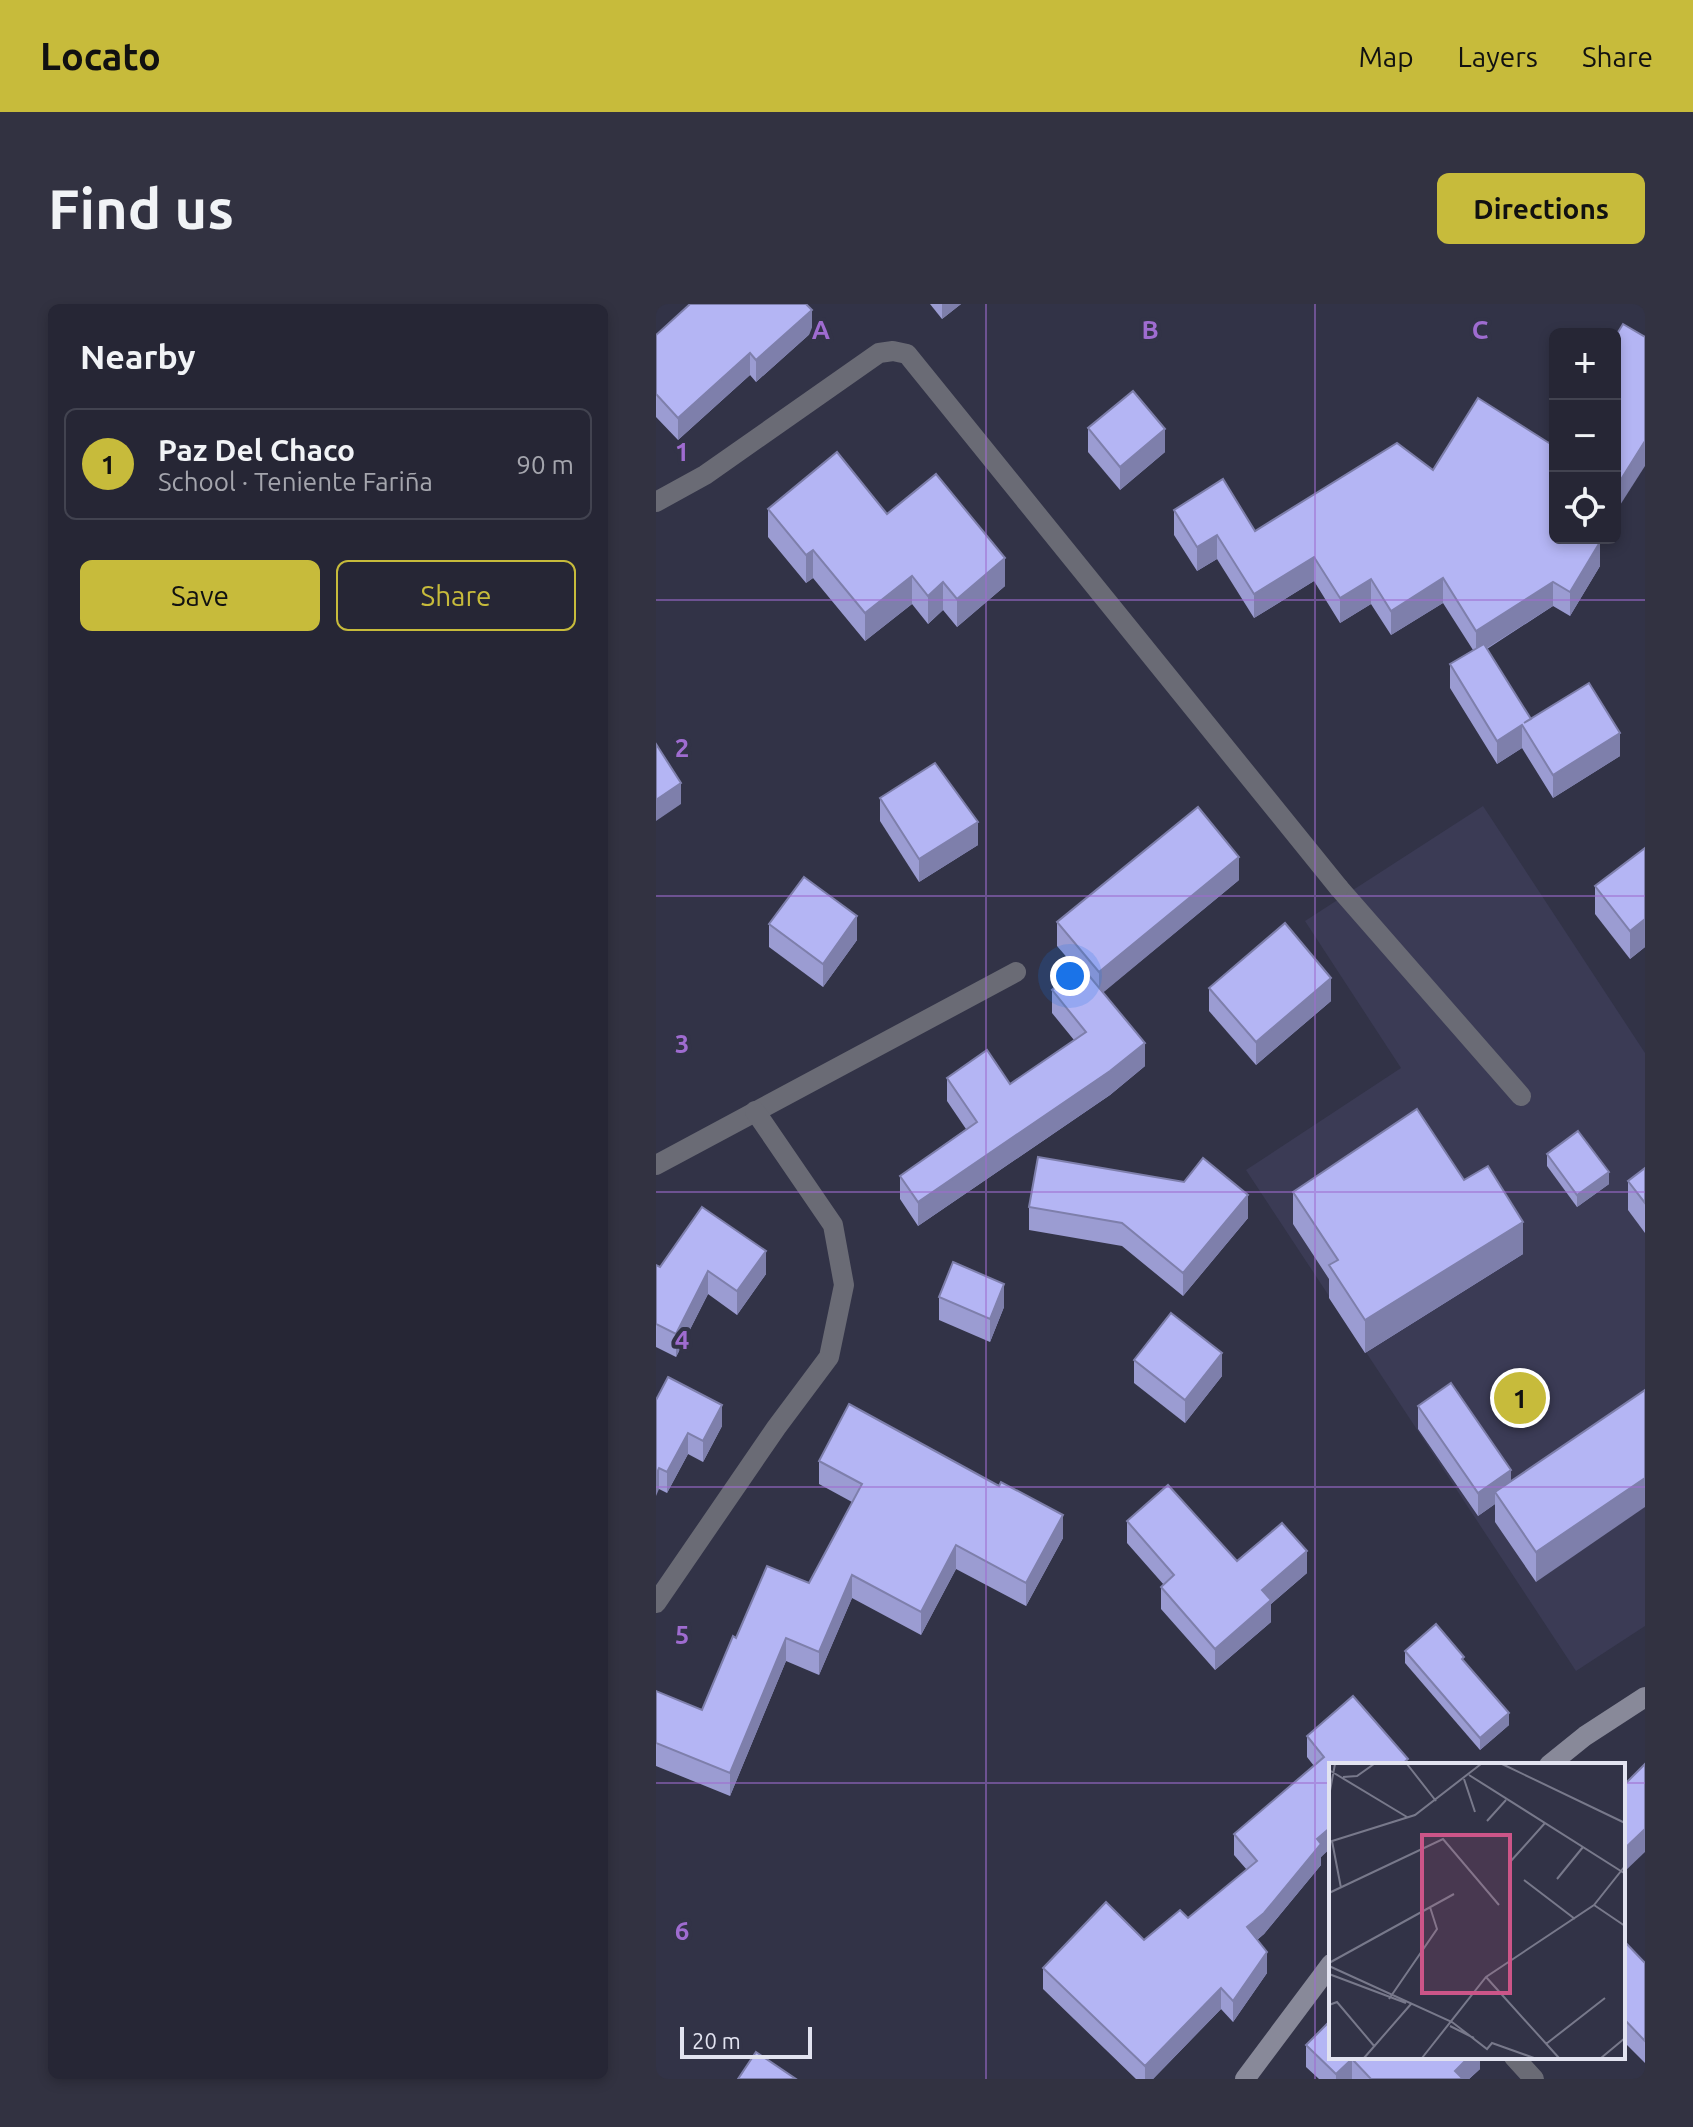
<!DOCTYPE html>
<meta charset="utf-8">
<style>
body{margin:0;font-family:Ubuntu,sans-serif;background:#323241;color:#f1f3f6}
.controls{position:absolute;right:24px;top:24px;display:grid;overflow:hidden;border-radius:12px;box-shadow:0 4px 12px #0003}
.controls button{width:72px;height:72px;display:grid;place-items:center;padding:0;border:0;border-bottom:2px solid #424350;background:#262635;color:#f1f3f6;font:40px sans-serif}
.scale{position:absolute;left:24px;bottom:20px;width:132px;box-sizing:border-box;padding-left:8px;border:4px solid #e2e3f0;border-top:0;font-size:22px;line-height:28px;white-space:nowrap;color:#e2e3f0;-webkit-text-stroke:6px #323347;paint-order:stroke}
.you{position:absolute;left:414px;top:672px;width:28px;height:28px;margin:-20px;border:6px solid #fff;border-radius:50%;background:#1a73e8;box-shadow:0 0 0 12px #1a73e833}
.badge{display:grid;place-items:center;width:52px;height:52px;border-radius:50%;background:#c7bb3b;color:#111;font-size:26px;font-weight:700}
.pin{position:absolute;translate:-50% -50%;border:4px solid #fff;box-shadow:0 2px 8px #0006}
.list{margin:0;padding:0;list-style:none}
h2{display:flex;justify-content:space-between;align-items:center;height:104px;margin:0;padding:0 32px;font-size:34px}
h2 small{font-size:26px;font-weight:400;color:#a4a5ad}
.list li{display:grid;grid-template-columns:52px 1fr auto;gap:24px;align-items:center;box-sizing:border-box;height:112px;margin:0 16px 16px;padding:0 16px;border:2px solid #424350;border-radius:12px}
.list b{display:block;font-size:30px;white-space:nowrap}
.list p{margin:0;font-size:26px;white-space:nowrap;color:#a4a5ad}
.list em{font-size:26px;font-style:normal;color:#a4a5ad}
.actions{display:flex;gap:16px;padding:24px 32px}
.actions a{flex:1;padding:18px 0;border:2px solid #c7bb3b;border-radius:12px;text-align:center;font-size:28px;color:#c7bb3b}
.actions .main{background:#c7bb3b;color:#111}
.icon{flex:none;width:44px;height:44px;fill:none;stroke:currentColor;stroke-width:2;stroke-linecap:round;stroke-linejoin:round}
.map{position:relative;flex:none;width:989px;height:1775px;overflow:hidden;border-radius:12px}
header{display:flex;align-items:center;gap:48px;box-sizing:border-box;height:112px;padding:0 40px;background:#c7bb3b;color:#111}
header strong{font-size:38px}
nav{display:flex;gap:44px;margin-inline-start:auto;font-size:28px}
.intro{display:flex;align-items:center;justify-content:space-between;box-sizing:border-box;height:192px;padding:0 48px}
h1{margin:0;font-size:56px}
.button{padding:20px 36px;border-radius:12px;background:#c7bb3b;color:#111;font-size:28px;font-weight:700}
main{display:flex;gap:48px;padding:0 48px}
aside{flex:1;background:#262635;border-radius:12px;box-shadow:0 4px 12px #0003}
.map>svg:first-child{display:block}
.built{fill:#3b3b55}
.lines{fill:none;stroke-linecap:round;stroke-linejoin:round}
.lane{stroke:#6a6b75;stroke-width:20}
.street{stroke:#6a6b75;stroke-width:20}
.secondary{stroke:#888999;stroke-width:20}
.wall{fill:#9b9cd2}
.shaded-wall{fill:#7e7fab}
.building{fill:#b4b5f4;stroke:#7e7fab;stroke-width:2}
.grid{fill:none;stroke:#9f6cd0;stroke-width:2;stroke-opacity:0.55}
.inset-road{fill:none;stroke:#78798b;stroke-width:2}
.view{fill:#c58;fill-opacity:0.15;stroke:#c58;stroke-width:4}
.inset-edge{fill:none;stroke:#e2e3f0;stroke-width:4}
.grid-label{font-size:26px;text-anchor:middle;font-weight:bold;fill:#9f6cd0;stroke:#323347;stroke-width:8;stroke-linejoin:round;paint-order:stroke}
</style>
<header>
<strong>Locato</strong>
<nav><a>Map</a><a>Layers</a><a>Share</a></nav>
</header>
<div class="intro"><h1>Find us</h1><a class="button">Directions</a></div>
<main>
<aside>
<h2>Nearby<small></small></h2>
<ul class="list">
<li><span class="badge">1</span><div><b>Paz Del Chaco</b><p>School · Teniente Fariña</p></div><em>90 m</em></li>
</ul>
<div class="actions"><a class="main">Save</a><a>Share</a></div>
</aside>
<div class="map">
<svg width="989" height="1775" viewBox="0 0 989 1775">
<rect width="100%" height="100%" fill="#323347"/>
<!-- built -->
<polygon class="built" points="827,502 989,749 989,1322 920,1367 590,866 745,764 649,617"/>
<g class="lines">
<!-- lane -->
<polyline class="lane" points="683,584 865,792"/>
<!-- street -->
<g class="street">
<polyline points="0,198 49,171 223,49 237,47 251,50 683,584"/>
<polyline points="0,861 360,668"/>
<polyline points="0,1299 120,1124 173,1053 188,981 177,921 99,807"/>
<polyline points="858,1753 878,1775"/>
</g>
<!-- secondary -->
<g class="secondary">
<polyline points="893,1461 929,1432 989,1393"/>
<polyline points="589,1775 675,1660"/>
</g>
</g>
<!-- wall -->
<g class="wall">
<polygon points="274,0 305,0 286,15"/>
<polygon points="156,28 100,78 94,71 22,136 0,113 0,31"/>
<polygon points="432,124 509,148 464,186 432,148"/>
<polygon points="777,166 899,234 944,234 942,236 944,262 914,312 897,302 831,345 875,415 964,452 897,494 866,444 841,460 794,384 794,360 817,346 787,299 735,331 715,300 684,319 658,277 598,314 561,255 541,267 518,231 518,206 599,227"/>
<polygon points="112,205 231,210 349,282 301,323 287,306 272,320 256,300 209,337 157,274 150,279 112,233"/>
<polygon points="224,494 322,541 263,578 224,517"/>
<polygon points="989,544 989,643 974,655 939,610 939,582"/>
<polygon points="583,576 447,688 489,762 454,791 262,922 244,895 244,872 310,825 291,797 291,774 354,780 418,736 396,709 396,686 421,665 401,642 401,618"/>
<polygon points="113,620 201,636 167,683 113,643"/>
<polygon points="553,684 675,697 600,761 553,707"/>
<polygon points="891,850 953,880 921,903 891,862"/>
<polygon points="989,864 989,929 972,906 972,877"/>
<polygon points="808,876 867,950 709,1049 673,994 673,975 637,920 637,888"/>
<polygon points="528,878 592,914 527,992 466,942 373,926 373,903"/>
<polygon points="0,961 4,963 110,970 81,1011 52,990 20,1053 0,1043"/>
<polygon points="283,993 348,1003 334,1038 283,1016"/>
<polygon points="478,1056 566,1072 529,1119 478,1079"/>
<polygon points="989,1086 880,1278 839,1218 839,1200 822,1212 762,1125 762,1102 855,1177"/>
<polygon points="0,1096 66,1122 47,1158 32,1150 11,1189 3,1185"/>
<polygon points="163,1157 407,1234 370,1302 300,1265 265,1331 196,1294 163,1371 130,1357 74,1492 0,1462 0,1387 46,1406 80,1334 153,1279 196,1198 163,1180"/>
<polygon points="471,1217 581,1257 651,1269 615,1300 615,1318 559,1366 505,1305 505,1283 508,1281 471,1239"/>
<polygon points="749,1347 808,1358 853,1421 824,1446 749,1359"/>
<polygon points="651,1432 752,1461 665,1553 665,1561 608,1630 601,1636 611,1669 577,1718 565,1705 497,1775 480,1775 387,1685 387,1664 488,1636 532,1614 591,1566 578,1551 578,1530 658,1462 651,1453"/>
<polygon points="967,1636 989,1659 989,1759 967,1737"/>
<polygon points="650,1741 675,1753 824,1753 824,1765 813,1775 663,1775 650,1763"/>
</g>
<!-- shaded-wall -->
<g class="shaded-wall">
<polygon points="286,0 305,0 286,15"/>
<polygon points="156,6 156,28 100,78 100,56"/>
<polygon points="94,49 94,71 22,136 22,114"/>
<polygon points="509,125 509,148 464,186 464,163"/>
<polygon points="989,137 989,162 959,209 959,185"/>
<polygon points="561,231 561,255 541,267 541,243"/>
<polygon points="944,238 944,262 914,312 914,288"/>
<polygon points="157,246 157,274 150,279 150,251"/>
<polygon points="658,253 658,277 598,314 598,290"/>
<polygon points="349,254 349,282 301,323 301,295"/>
<polygon points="256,272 256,300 209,337 209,309"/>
<polygon points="787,274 787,299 735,331 735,307"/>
<polygon points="715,275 715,300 684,319 684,294"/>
<polygon points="287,278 287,306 272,320 272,292"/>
<polygon points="897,278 897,302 820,351 820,327"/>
<polygon points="866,421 866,444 841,460 841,437"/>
<polygon points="964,429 964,452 897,494 897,471"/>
<polygon points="25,479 25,500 0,517 0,496"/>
<polygon points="322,518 322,541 263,578 263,555"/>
<polygon points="583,553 583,576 443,692 443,668"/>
<polygon points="201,612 201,636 167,683 167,660"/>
<polygon points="989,615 989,643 974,655 974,627"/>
<polygon points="675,674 675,697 600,761 600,738"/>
<polygon points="489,739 489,762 454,791 262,922 262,898"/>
<polygon points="953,868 953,880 921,903 921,891"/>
<polygon points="592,891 592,914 527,992 527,969"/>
<polygon points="867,918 867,950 709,1049 709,1016"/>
<polygon points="110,947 110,970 81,1011 81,987"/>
<polygon points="52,967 52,990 20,1053 20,1030"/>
<polygon points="348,980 348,1003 334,1038 334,1015"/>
<polygon points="566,1049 566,1072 529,1119 529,1096"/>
<polygon points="66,1101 66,1122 47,1158 47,1137"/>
<polygon points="32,1129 32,1150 11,1189 11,1168"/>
<polygon points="3,1164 3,1185 0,1192 0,1171"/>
<polygon points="855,1166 855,1189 839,1188 839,1200 822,1212 822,1189"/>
<polygon points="989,1174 989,1203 880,1278 880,1248"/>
<polygon points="407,1211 407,1234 370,1302 370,1279"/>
<polygon points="300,1241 300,1265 265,1331 265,1308"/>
<polygon points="651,1247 651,1269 615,1300 615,1318 559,1366 559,1345 606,1286"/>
<polygon points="196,1271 196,1294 163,1371 163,1348"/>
<polygon points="130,1334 130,1357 74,1492 74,1469"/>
<polygon points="853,1409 853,1421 824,1446 824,1434"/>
<polygon points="675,1523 675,1544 665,1553 665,1561 608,1630 591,1644 591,1623 661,1535"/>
<polygon points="989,1525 989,1548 967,1569 967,1546"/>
<polygon points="611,1648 611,1669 577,1718 577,1697"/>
<polygon points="565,1684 565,1705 497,1775 489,1775 489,1762"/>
<polygon points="813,1753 824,1753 824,1765 813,1775 799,1775 799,1767"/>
<polygon points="696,1755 696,1775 680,1775 680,1770"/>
</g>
<!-- building -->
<g class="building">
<polygon points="34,0 150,0 156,6 100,56 94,49 22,114 0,90 0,31"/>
<polygon points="967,20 989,33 989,137 959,185 959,33"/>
<polygon points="477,87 509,125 464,163 432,124"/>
<polygon points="822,94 893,139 899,130 899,234 938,234 944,238 914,288 897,278 820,327 787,274 735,307 715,275 684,294 658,253 598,290 561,231 541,243 518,206 567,175 599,227 741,139 777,166"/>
<polygon points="181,148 231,210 280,170 349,254 301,295 287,278 272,292 256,272 209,309 157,246 150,251 112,205"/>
<polygon points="828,340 875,415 868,419 933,379 964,429 897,471 866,421 841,437 794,360"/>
<polygon points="0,440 25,479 0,496"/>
<polygon points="279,459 322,518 263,555 224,494"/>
<polygon points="542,503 583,553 443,668 401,618"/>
<polygon points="989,544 989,615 974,627 939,582"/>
<polygon points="148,573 201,612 167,660 113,620"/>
<polygon points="629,619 675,674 600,738 553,684"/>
<polygon points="425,662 489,739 454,767 262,898 244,872 321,818 291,774 331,746 354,780 430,728 396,686"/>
<polygon points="761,805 808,876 832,862 867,918 709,1016 673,961 682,956 637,888"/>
<polygon points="922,827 953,868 921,891 891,850"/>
<polygon points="382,853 528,878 547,854 592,891 527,969 466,919 373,903"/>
<polygon points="989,864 989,899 972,877"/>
<polygon points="46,903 110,947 81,987 52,967 20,1030 0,1020 0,961 4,963"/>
<polygon points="297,958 348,980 334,1015 283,993"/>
<polygon points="515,1009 566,1049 529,1096 478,1056"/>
<polygon points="12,1073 66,1101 47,1137 32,1129 11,1168 3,1164 0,1171 0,1096"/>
<polygon points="795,1079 855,1166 822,1189 762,1102"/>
<polygon points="989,1086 989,1174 880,1248 839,1188"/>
<polygon points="193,1100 343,1182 345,1178 407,1211 370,1279 300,1241 265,1308 196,1271 163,1348 130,1334 74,1469 0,1439 0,1387 46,1406 77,1332 80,1334 111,1262 153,1279 206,1180 163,1157"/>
<polygon points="512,1181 581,1257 626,1219 651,1247 606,1286 615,1296 559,1345 505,1283 518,1271 471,1217"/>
<polygon points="780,1320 808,1353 806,1355 853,1409 824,1434 749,1347"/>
<polygon points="697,1392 752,1455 745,1461 675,1461 675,1523 661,1535 665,1540 608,1609 591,1623 611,1648 577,1697 565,1684 489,1762 387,1664 450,1598 488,1636 524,1606 532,1614 601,1557 578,1530 668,1453 651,1432"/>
<polygon points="989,1460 989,1525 967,1546 967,1482"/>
<polygon points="967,1636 989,1659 989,1737 967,1714"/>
<polygon points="675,1716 675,1753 813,1753 799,1767 807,1775 715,1775 696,1755 680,1770 650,1741"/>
<polygon points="100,1748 140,1775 82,1775"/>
</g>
<!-- grid -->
<path class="grid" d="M330 0V1775M659 0V1775M0 296H989M0 592H989M0 888H989M0 1183H989M0 1479H675M967 1479H989"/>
<!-- overview -->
<g transform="translate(673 1459)">
<rect width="296" height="296" fill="#323347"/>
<path class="inset-road" d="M78 1 107 38M173 1 296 60M0 7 78 54M140 12 295 110M14 14 28 13 45 1M135 16 146 49M0 33 6 1M158 58 177 37M3 78 12 125M0 79 86 52 152 1M181 99 216 60M228 116 254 84M195 117 246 156M0 130 114 76 170 142M265 142 296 163M0 200 125 131M0 203 123 259 158 286 163 280 205 295M0 211 77 240M157 214 230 295M60 236 108 166 101 144M0 242 8 239 46 284M121 263 145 275M217 281 276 235M35 295 82 241M93 295 157 214 265 142 296 103M272 295 296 275"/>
<path class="view" d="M93 72H181V230H93Z"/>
<rect width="296" height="296" class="inset-edge"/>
</g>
<g class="grid-label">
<text x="165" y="35">A</text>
<text x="494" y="35">B</text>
<text x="824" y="35">C</text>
<text x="26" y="157">1</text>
<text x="26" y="453">2</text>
<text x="26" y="749">3</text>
<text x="26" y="1045">4</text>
<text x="26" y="1340">5</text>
<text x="26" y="1636">6</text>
</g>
</svg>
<div class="controls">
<button>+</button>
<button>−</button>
<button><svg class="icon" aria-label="locate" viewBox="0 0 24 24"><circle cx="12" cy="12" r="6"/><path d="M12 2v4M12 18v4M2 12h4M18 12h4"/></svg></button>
</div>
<div class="scale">20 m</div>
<div class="you"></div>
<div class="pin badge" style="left:864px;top:1094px">1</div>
</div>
</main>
